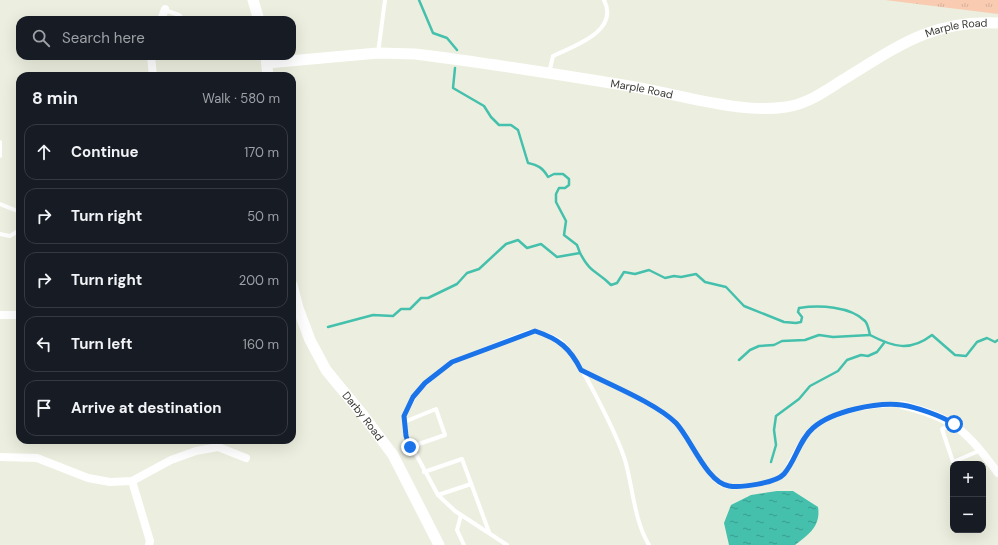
<!DOCTYPE html>
<meta charset="utf-8">
<style>
body{margin:0;font-family:"DM Sans",sans-serif;background:#242831;color:#f1f3f6}
.controls{position:absolute;right:12px;bottom:12px;display:grid;overflow:hidden;border-radius:8px;box-shadow:0 4px 16px #0002}
.controls button{width:36px;height:36px;display:grid;place-items:center;padding:0;border:0;border-bottom:1px solid #363941;background:#171b24;color:#f1f3f6;font:20px sans-serif}
.stop{position:absolute;width:12px;height:12px;margin:-9px;border:3px solid #1a73e8;border-radius:50%;background:#fff}
.stop.end{background:#1a73e8;border-color:#fff;box-shadow:0 1px 4px #0008}
.list{margin:0;padding:0;list-style:none}
h2{display:flex;justify-content:space-between;align-items:center;height:52px;margin:0;padding:0 16px;font-size:17px}
h2 small{font-size:13px;font-weight:400;color:#9ea1a6}
.list li{display:grid;grid-template-columns:26px 1fr auto;gap:12px;align-items:center;box-sizing:border-box;height:56px;margin:0 8px 8px;padding:0 8px;border:1px solid #363941;border-radius:12px}
.list b{display:block;font-size:15px;white-space:nowrap}
.list em{font-size:13px;font-style:normal;color:#9ea1a6}
.icon{flex:none;width:22px;height:22px;fill:none;stroke:currentColor;stroke-width:2;stroke-linecap:round;stroke-linejoin:round}
.map{position:relative;flex:none;width:998px;height:545px;overflow:hidden}
.search{position:absolute;background:#171b24;box-shadow:0 4px 16px #0002;left:16px;top:16px;width:280px;height:44px;display:flex;align-items:center;gap:10px;box-sizing:border-box;padding:0 14px;border-radius:12px;color:#9ea1a6;font-size:15px}
.panel{position:absolute;background:#171b24;box-shadow:0 4px 16px #0002;left:16px;top:72px;width:280px;height:372px;border-radius:12px}
.map>svg:first-child{display:block}
.grass{fill:url(#grass-tufts)}
.water{fill:url(#water-ripples)}
.lines{fill:none;stroke-linecap:round;stroke-linejoin:round}
.stream{stroke:#44c0ad;stroke-width:2.5}
.lane{stroke:#fff;stroke-width:4}
.street{stroke:#fff;stroke-width:8}
.secondary{stroke:#fff;stroke-width:11}
.route{stroke:#1a73e8;stroke-width:5}
.labels{text-anchor:middle;stroke-width:4;stroke-linejoin:round;paint-order:stroke}
.street-label{font-size:11px;fill:#3a3b35;stroke:#ecefdf}
</style>
<div class="map">
<svg width="998" height="545" viewBox="0 0 998 545">
<defs>
<pattern id="grass-tufts" width="24" height="20" patternUnits="userSpaceOnUse"><rect width="24" height="20" fill="#f9cbb1"/><path d="M3 7l-1-3M5 7V3M7 7l1-3M15 17l-1-3M17 17v-4M19 17l1-3" fill="none" stroke="#d6af99"/></pattern>
<pattern id="water-ripples" width="26" height="14" patternUnits="userSpaceOnUse"><rect width="26" height="14" fill="#44c0ad"/><path d="M2 4q2-2 4 0t4 0M15 11q2-2 4 0t4 0" fill="none" stroke="#3a9d8e"/></pattern>
</defs>
<rect width="100%" height="100%" fill="#ecefdf"/>
<!-- grass -->
<polygon class="grass" points="885,0 998,0 998,14"/>
<!-- water -->
<path class="water" d="M777 491H793L818 507C821 526 809 534 795 545H729L724 523 731 505 751 495Z"/>
<g class="lines">
<!-- stream -->
<g class="stream">
<polyline points="419,0 433,33 447,38 457,50"/>
<path d="M455 68 453 88 484 106 491 117 499 125H511L518 130 528 163C538 165 543 168 548 177L554 174H563L569 179V185L565 188H559L556 194V202L566 221 564 235 577 245 580 253"/>
<path d="M328 327 373 315 393 316 401 309H410L421 298H428L457 284 467 273 479 269 506 244 518 240 527 248 541 244 557 257 580 253C591 274 596 270 611 285L617 283 624 272 635 274 649 270 665 278 674 276 681 277 696 274 705 282 726 287 744 306 784 322 796 323 801 322 802 317 798 312 799 308C819 305 850 306 865 321 868 324 869 331 870 335 893 347 910 352 932 335L955 355 966 356 977 342 987 338 995 342 998 340"/>
<polyline points="739,360 750,350 759,346 774,345 782,341 805,340 819,335 833,337 870,335"/>
<polyline points="771,462 776,445 774,430 776,416 799,399 810,386 838,371 847,360 861,355 868,356 877,352 884,343"/>
</g>
<!-- lane -->
<g class="lane">
<polyline points="165,10 179,15 184,20"/>
<polyline points="378,53 385,0"/>
<path d="M549 73 553 56C574 46 620 31 604 0"/>
<polyline points="0,142 0,156"/>
<polyline points="0,204 20,212"/>
<polyline points="0,234 10,236 20,230"/>
<path d="M582 370C610 386 651 401 674 422 691 438 703 474 722 485 733 491 774 483 784 475 786 472 788 467 789 464 796 451 803 435 815 427 840 409 872 405 902 405"/>
<polyline points="404,422 436,409 445,435 410,447"/>
<polyline points="951,425 942,429 953,462 981,450"/>
<polyline points="424,472 462,459 489,532"/>
<polyline points="438,495 471,484"/>
<polyline points="461,515 457,530 464,545"/>
<path d="M507 545 455 511 438 495 406 436 404 416 417 392 442 369 452 362 528 332C538 331 551 335 560 341 577 352 618 438 625 460 633 488 634 520 649 545"/>
</g>
<!-- street -->
<g class="street">
<polyline points="161,20 165,9"/>
<polyline points="151,56 153,76"/>
<polyline points="0,315 20,315"/>
<path d="M902 405C955 418 966 431 998 473"/>
<polyline points="0,457 37,458 88,478 110,482 132,481 171,460 196,451 218,447 246,458"/>
<polyline points="132,481 150,541 149,545"/>
</g>
<!-- secondary -->
<g class="secondary">
<polyline points="253,0 259,20"/>
<polyline points="266,57 268,76"/>
<path id="s1" d="M267 63 378 53 415 54C488 63 562 75 635 87 680 95 742 114 786 107 807 104 824 92 841 81 895 48 932 19 998 23"/>
<path id="s2" d="M292 285 298 308 310 340 326 370 363 415 393 455 439 545"/>
</g>
</g>
<g class="lines">
<!-- route -->
<path class="route" d="M410 447 406 436 404 416 413 397 425 383 452 362 535 331C559 339 570 348 581 370 608 384 656 403 676 423 691 439 707 483 729 486 741 488 776 483 784 474 796 460 799 440 813 428 832 411 877 402 902 405 916 407 942 416 954 424"/>
</g>
<g class="labels">
<!-- street labels -->
<g class="street-label">
<text dy="4" stroke="none"><textPath href="#s1" startOffset="714">Marple Road</textPath></text>
<text dy="4" stroke="none"><textPath href="#s1" startOffset="378">Marple Road</textPath></text>
<text dy="4" stroke="none"><textPath href="#s2" startOffset="151">Darby Road</textPath></text>
</g>
</g>
</svg>
<div class="controls">
<button>+</button>
<button>−</button>
</div>
<div class="stop" style="left:954px;top:424px"></div>
<div class="stop end" style="left:410px;top:447px"></div>
<div class="search"><svg class="icon" aria-label="search" viewBox="0 0 24 24"><circle cx="10" cy="10" r="6"/><path d="M15 15l6 6"/></svg>Search here</div>
<section class="panel">
<h2>8 min<small>Walk · 580 m</small></h2>
<ul class="list">
<li><svg class="icon" aria-label="ahead" viewBox="0 0 24 24"><path d="M12 20V5M6 11l6-6 6 6"/></svg><div><b>Continue</b></div><em>170 m</em></li>
<li><svg class="icon" aria-label="right" viewBox="0 0 24 24"><path d="M7 20v-9h11M14 6l5 5-5 5"/></svg><div><b>Turn right</b></div><em>50 m</em></li>
<li><svg class="icon" aria-label="right" viewBox="0 0 24 24"><path d="M7 20v-9h11M14 6l5 5-5 5"/></svg><div><b>Turn right</b></div><em>200 m</em></li>
<li><svg class="icon" aria-label="left" viewBox="0 0 24 24"><path d="M17 20v-9H6M10 6l-5 5 5 5"/></svg><div><b>Turn left</b></div><em>160 m</em></li>
<li><svg class="icon" aria-label="arrive" viewBox="0 0 24 24"><path d="M6 21V4h12l-3 4 3 4H6"/></svg><div><b>Arrive at destination</b></div></li>
</ul>
</section>
</div>
